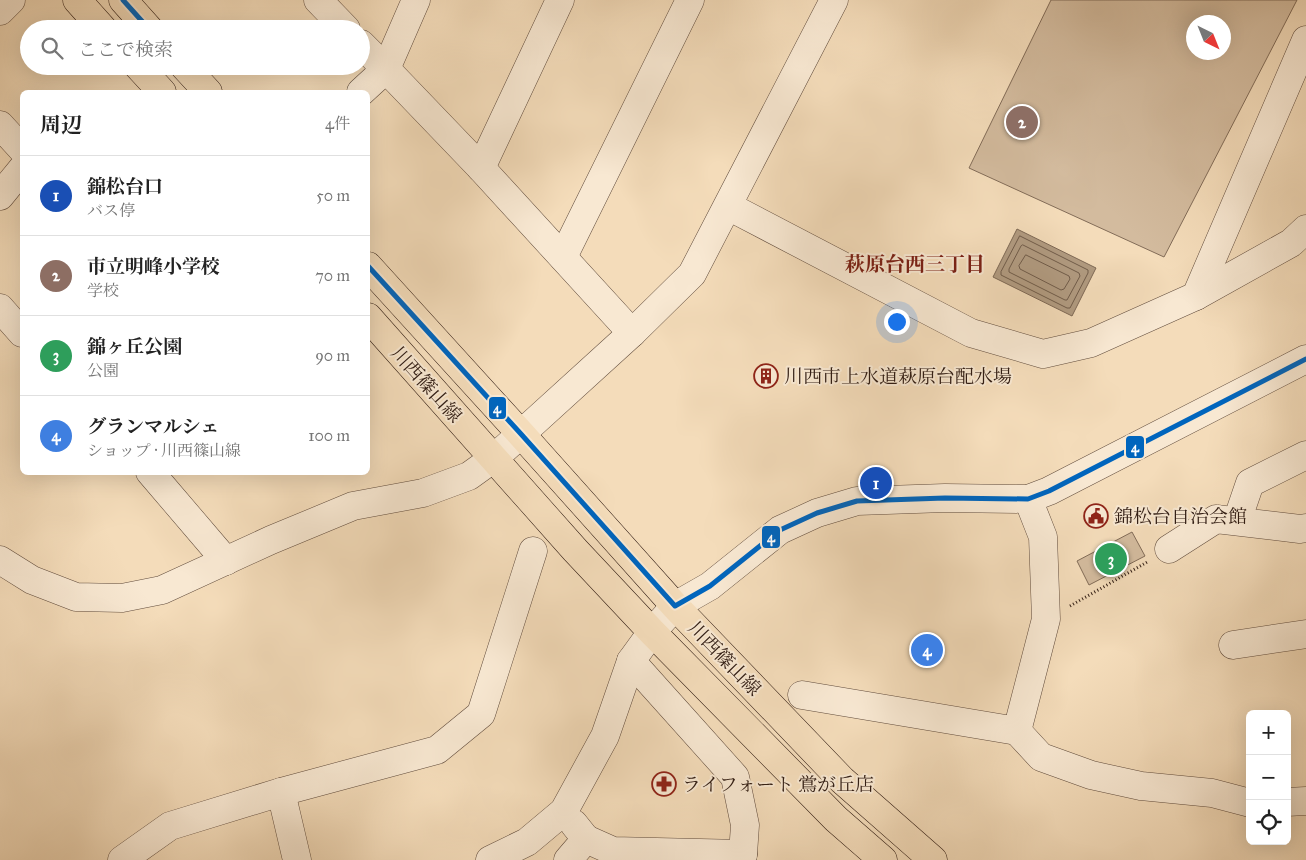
<!DOCTYPE html>
<html lang="ja">
<meta charset="utf-8">
<style>
body{margin:0;font-family:"IM FELL Great Primer","Noto Serif JP",serif;background:#f2f2f2;color:#222}
.controls{position:absolute;right:15px;bottom:15px;display:grid;overflow:hidden;border-radius:8px;box-shadow:0 5px 20px #0002}
.controls button{width:45px;height:45px;display:grid;place-items:center;padding:0;border:0;border-bottom:1px solid #e0e0e0;background:#fff;color:#222;font:25px sans-serif}
.compass{position:absolute;left:1186px;top:15px;width:45px;height:45px;border-radius:50%;background:#fff;box-shadow:0 5px 20px #0002;rotate:137deg}
.you{position:absolute;left:896px;top:321px;width:18px;height:18px;margin:-12px;border:4px solid #fff;border-radius:50%;background:#1a73e8;box-shadow:0 0 0 8px #1a73e833}
.badge{display:grid;place-items:center;width:32px;height:32px;border-radius:50%;background:#0f766e;color:#fff;font-size:16px;font-weight:700}
.pin{position:absolute;translate:-50% -50%;border:2px solid #fff;box-shadow:0 1px 5px #0006}
.list{margin:0;padding:0;list-style:none}
h2{display:flex;justify-content:space-between;align-items:center;height:65px;margin:0;padding:0 20px;font-size:21px}
h2 small{font-size:16px;font-weight:400;color:#767676}
.list li{display:grid;grid-template-columns:32px 1fr auto;gap:15px;align-items:center;box-sizing:border-box;height:80px;padding:0 20px;border-top:1px solid #e0e0e0}
.list b{display:block;font-size:19px;white-space:nowrap}
.list p{margin:0;font-size:16px;white-space:nowrap;color:#767676}
.list em{font-size:16px;font-style:normal;color:#767676}
.icon{flex:none;width:28px;height:28px;fill:none;stroke:currentColor;stroke-width:2;stroke-linecap:round;stroke-linejoin:round}
.map{position:relative;flex:none;width:1306px;height:860px;overflow:hidden}
.search{position:absolute;background:#fff;box-shadow:0 5px 20px #0002;left:20px;top:20px;width:350px;height:55px;display:flex;align-items:center;gap:12px;box-sizing:border-box;padding:0 18px;border-radius:28px;color:#767676;font-size:19px}
.panel{position:absolute;background:#fff;box-shadow:0 5px 20px #0002;left:20px;top:90px;width:350px;height:385px;border-radius:8px}
.map>svg:first-child{display:block}
.green{fill:#d3bb9e;stroke:#826c58;fill-rule:evenodd}
.water{fill:#b19b81;stroke:#7d6855}
.lines{fill:none;stroke-linecap:round;stroke-linejoin:round}
.shore{stroke:#705c4a;stroke-width:1}
.minor-casing{stroke:#614c3d;stroke-width:29}
.major-casing{stroke:#301c13;stroke-width:29}
.path{stroke:#301c13;stroke-width:3;stroke-dasharray:1 2.5;stroke-linecap:butt}
.minor{stroke:#f8e8d2;stroke-width:28}
.major{stroke:#f4dcba;stroke-width:28}
.bus-1-casing{stroke:#f8e8d2;stroke-width:9}
.bus-1{stroke:#0065bd;stroke-width:5}
.labels{text-anchor:middle;stroke-width:4;stroke-linejoin:round;paint-order:stroke}
.poi-label{font-size:19px;fill:#301c13;stroke:#f8e8d2;text-anchor:start}
.street-label{font-size:19px;fill:#301c13;stroke:#f8e8d2}
.neighbourhood-label{font-size:20px;font-weight:bold;fill:#7a1f14;stroke:#f8e8d2}
.line-badge{stroke:#f8e8d2;stroke-width:2}
.badge-label{font-size:14px;text-anchor:middle;font-weight:bold;fill:#fff}
</style>
<div class="map">
<svg width="1306" height="860" viewBox="0 0 1306 860">
<rect width="100%" height="100%" fill="#f4dcba"/>
<filter id="stains"><feTurbulence type="fractalNoise" baseFrequency=".004" numOctaves="4"/><feColorMatrix values="0 0 0 0 .2 0 0 0 0 .09 0 0 0 0 .02 0 0 0 .5 -.17"/></filter>
<radialGradient id="worn" r=".72"><stop offset=".6" stop-color="#630" stop-opacity="0"/><stop offset="1" stop-color="#630" stop-opacity=".3"/></radialGradient>
<!-- green -->
<g class="green">
<path d="M1051 0H1297L1164 257 969 168ZM1194 22H1224V52H1194Z"/>
<polygon points="1132,532 1145,556 1089,585 1077,561"/>
</g>
<!-- water -->
<polygon class="water" points="1017,229 1096,268 1072,316 993,277"/>
<g class="lines">
<!-- shore -->
<g class="shore">
<polygon points="1020,236 1088,270 1088,273 1070,308 1067,308 1001,275 1001,272"/>
<polygon points="1023,245 1079,273 1080,276 1067,300 1065,300 1009,272 1009,269 1021,246"/>
<polygon points="1026,255 1069,276 1070,279 1064,289 1061,290 1020,269 1019,266"/>
</g>
<!-- minor casing -->
<g class="minor-casing">
<g id="minor">
<polyline points="318,0 346,29"/>
<polyline points="416,0 386,69 481,168 632,333"/>
<polyline points="0,11 11,0"/>
<polyline points="361,92 386,69 361,44"/>
<polyline points="0,125 22,149"/>
<polyline points="481,168 560,0"/>
<polyline points="0,196 22,169"/>
<polyline points="728,206 971,333 1043,354 1091,343 1196,296 1306,40"/>
<polyline points="563,257 690,0"/>
<polyline points="1196,296 1291,243 1306,229"/>
<polyline points="0,308 22,333"/>
<polyline points="150,472 226,561"/>
<polyline points="1237,521 1250,483 1306,455"/>
<polyline points="1169,549 1216,519 1300,529 1306,528"/>
<polyline points="0,560 32,580 76,597 122,598 162,590 271,540 353,506 423,493 469,476 494,458 521,434 632,333 692,274 834,0"/>
<polyline points="1233,645 1306,634"/>
<polyline points="631,661 735,777 745,825 743,854"/>
<polyline points="802,695 1017,731 1046,619 1043,537 1028,499"/>
<polyline points="1017,731 1041,757 1091,775 1141,786 1212,793 1250,803"/>
<polyline points="281,792 297,860"/>
<polyline points="1287,802 1306,801"/>
<polyline points="586,839 613,851 743,854 742,860"/>
<polyline points="122,860 170,826 281,792 437,750 481,714 533,551"/>
<polyline points="490,860 527,842 564,811 605,736 631,661 652,632 675,606 710,586 780,530 817,513 857,501 945,498 1028,499 1049,491 1306,359"/>
<polyline points="568,860 586,839 574,824"/>
</g>
</g>
<!-- major casing -->
<g class="major-casing">
<g id="major">
<polyline points="77,0 103,29"/>
<polyline points="123,0 149,29"/>
<polyline points="138,66 162,92"/>
<polyline points="184,66 208,92"/>
<polyline points="368,266 521,434 675,606 842,780 933,860"/>
<polyline points="368,317 575,550 652,632 836,819 883,860"/>
</g>
</g>
<!-- path -->
<polyline class="path" points="1070,606 1149,561"/>
<!-- minor -->
<use href="#minor" class="minor"/>
<!-- major -->
<use href="#major" class="major"/>
<!-- bus-1 casing -->
<g class="bus-1-casing">
<g id="bus-1">
<polyline points="123,0 149,29"/>
<polyline points="368,266 521,434 675,606 710,586 780,530 817,513 857,501 945,498 1028,499 1049,491 1306,359"/>
</g>
</g>
<!-- bus-1 -->
<use href="#bus-1" class="bus-1"/>
</g>
<!-- icons -->
<defs>
<g id="building-ring" transform="scale(1.25)"><circle r="9.5" fill="#f8e8d2" stroke="#8f2418" stroke-width="1.5"/><path d="M-4-6H4V6H1V3H-1V6H-4ZM-2.5-4.3h1.7v1.8h-1.7ZM.8-4.3h1.7v1.8H.8ZM-2.5-1h1.7V.8h-1.7ZM.8-1h1.7V.8H.8Z" fill="#8f2418"/></g>
<g id="civic-ring" transform="scale(1.25)"><circle r="9.5" fill="#f8e8d2" stroke="#8f2418" stroke-width="1.5"/><path d="M-.6-6.5H3V-4.5H.6V-3L4-1V1h2V6H-6V1h2V-1L-.6-3ZM-1.2 2.5V6h2.4V2.5Z" fill="#8f2418"/></g>
<g id="pharmacy-ring" transform="scale(1.25)"><circle r="9.5" fill="#f8e8d2" stroke="#8f2418" stroke-width="1.5"/><path d="M-2-6h4v4h4v4h-4v4h-4v-4h-4v-4h4Z" fill="#8f2418"/></g>
</defs>
<g fill-rule="evenodd">
<use href="#building-ring" x="766" y="376"/>
<use href="#civic-ring" x="1096" y="516"/>
<use href="#pharmacy-ring" x="664" y="784"/>
</g>
<g class="labels">
<!-- poi labels -->
<g class="poi-label">
<text x="784" y="383">川西市上水道萩原台配水場</text>
<text x="1114" y="523">錦松台自治会館</text>
<text x="682" y="791">ライフォート 鴬が丘店</text>
</g>
<!-- street labels -->
<g class="street-label">
<text transform="translate(427 384) rotate(48)" y="7">川西篠山線</text>
<text transform="translate(725 658) rotate(46)" y="7">川西篠山線</text>
</g>
<!-- neighbourhood labels -->
<g class="neighbourhood-label">
<text x="915" y="271">萩原台西三丁目</text>
</g>
</g>
<g class="line-badge">
<rect x="488" y="396" width="19" height="24" rx="5" fill="#0065bd"/>
<rect x="1125" y="435" width="20" height="24" rx="5" fill="#0065bd"/>
<rect x="761" y="525" width="20" height="24" rx="5" fill="#0065bd"/>
</g>
<g class="badge-label">
<text x="497" y="413">4</text>
<text x="1135" y="452">4</text>
<text x="771" y="542">4</text>
</g>
<rect width="100%" height="100%" filter="url(#stains)"/>
<rect width="100%" height="100%" fill="url(#worn)"/>
</svg>
<div class="controls">
<button>+</button>
<button>−</button>
<button><svg class="icon" aria-label="locate" viewBox="0 0 24 24"><circle cx="12" cy="12" r="6"/><path d="M12 2v4M12 18v4M2 12h4M18 12h4"/></svg></button>
</div>
<svg class="compass" viewBox="-18 -18 36 36"><path d="M0-13l5 13h-10z" fill="#e53935"/><path d="M0 13l5-13h-10z" fill="#767676"/></svg>
<div class="you"></div>
<div class="pin badge" style="left:876px;top:483px;background:#1a4fb4">1</div>
<div class="pin badge" style="left:1022px;top:122px;background:#8d6e63">2</div>
<div class="pin badge" style="left:1111px;top:559px;background:#2e9e5b">3</div>
<div class="pin badge" style="left:927px;top:650px;background:#3f7fe0">4</div>
<div class="search"><svg class="icon" aria-label="search" viewBox="0 0 24 24"><circle cx="10" cy="10" r="6"/><path d="M15 15l6 6"/></svg>ここで検索</div>
<section class="panel">
<h2>周辺<small>4件</small></h2>
<ul class="list">
<li><span class="badge" style="background:#1a4fb4">1</span><div><b>錦松台口</b><p>バス停</p></div><em>50 m</em></li>
<li><span class="badge" style="background:#8d6e63">2</span><div><b>市立明峰小学校</b><p>学校</p></div><em>70 m</em></li>
<li><span class="badge" style="background:#2e9e5b">3</span><div><b>錦ヶ丘公園</b><p>公園</p></div><em>90 m</em></li>
<li><span class="badge" style="background:#3f7fe0">4</span><div><b>グランマルシェ</b><p>ショップ · 川西篠山線</p></div><em>100 m</em></li>
</ul>
</section>
</div>
